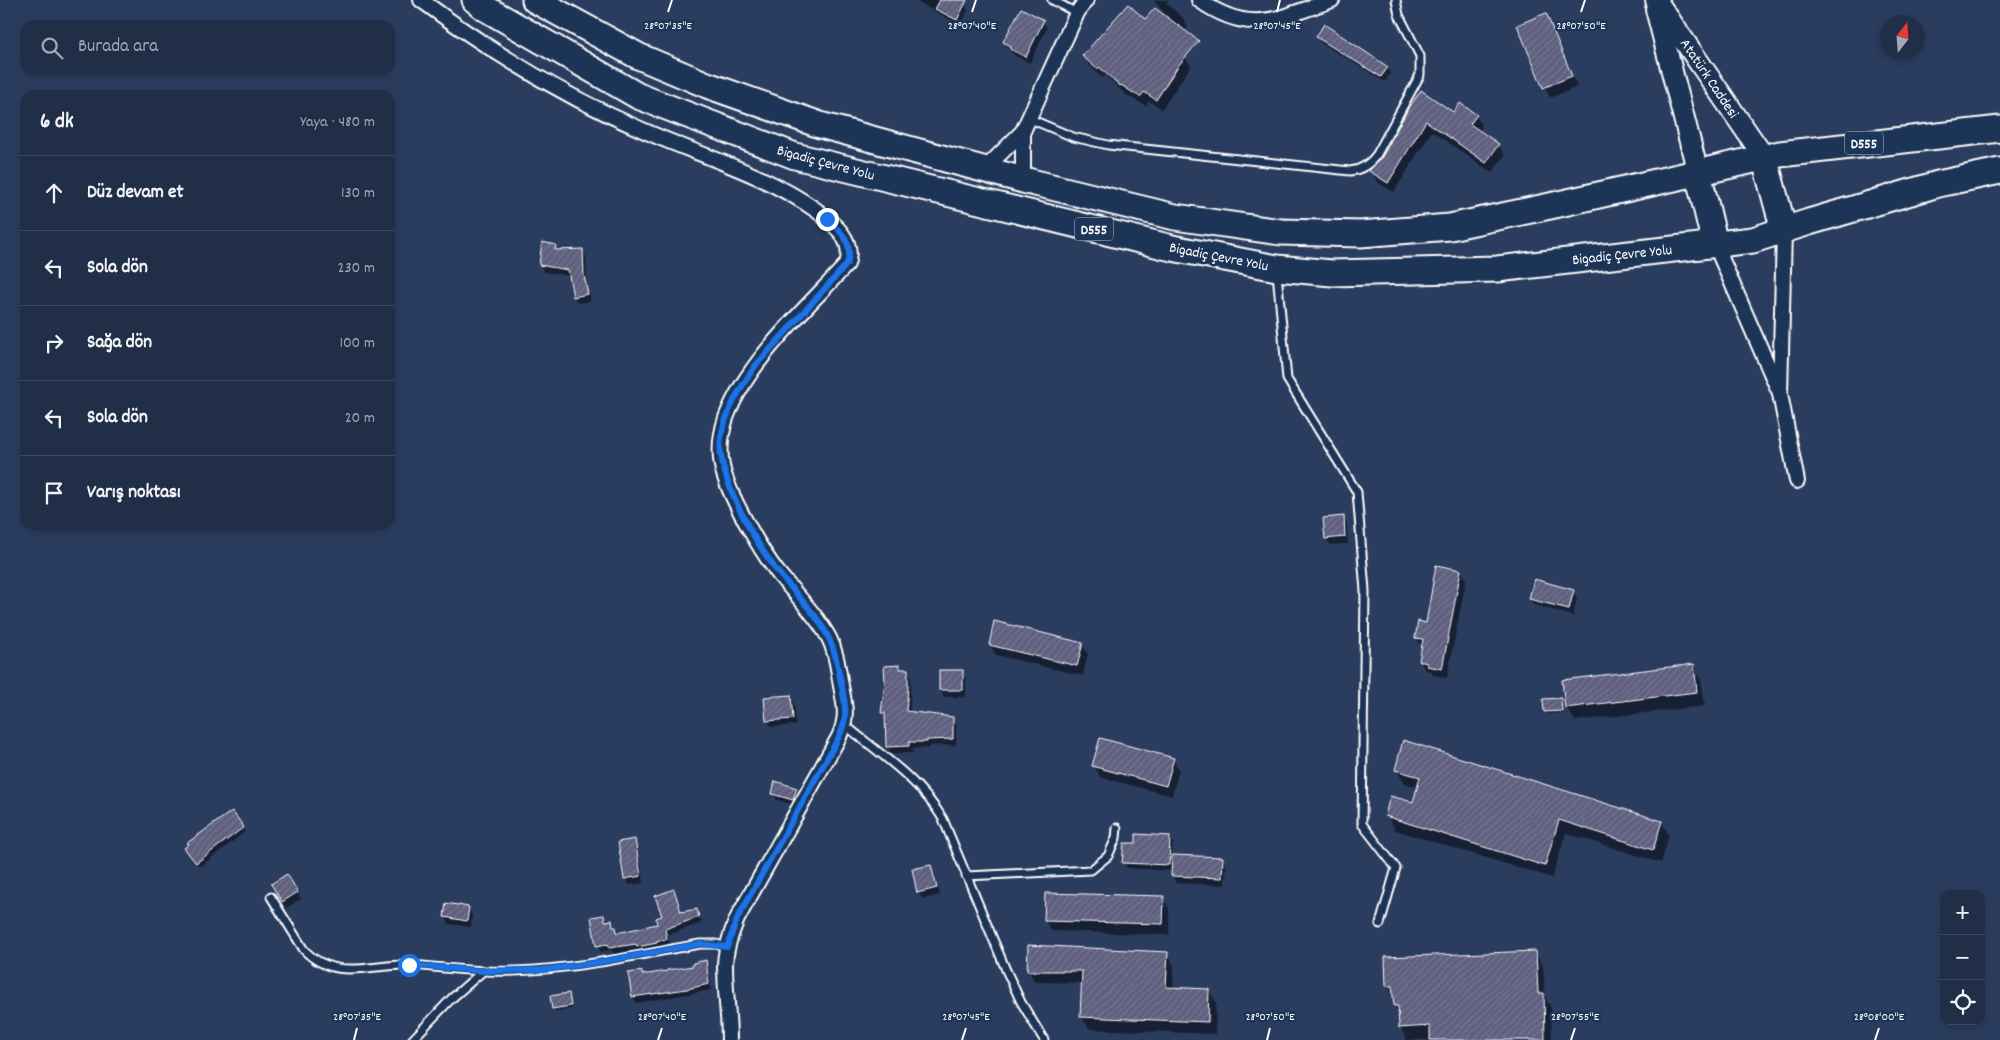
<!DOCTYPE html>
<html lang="tr">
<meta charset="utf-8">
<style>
body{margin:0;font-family:Dekko,sans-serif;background:#2d3a52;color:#f1f3f6}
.controls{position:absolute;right:15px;bottom:15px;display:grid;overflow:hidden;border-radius:10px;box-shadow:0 2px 8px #0003}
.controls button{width:45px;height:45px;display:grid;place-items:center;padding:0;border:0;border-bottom:1px solid #3d4a60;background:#202e47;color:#f1f3f6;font:25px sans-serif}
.compass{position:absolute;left:1880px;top:15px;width:45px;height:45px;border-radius:50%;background:#202e47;box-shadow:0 2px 8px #0003;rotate:17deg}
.stop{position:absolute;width:15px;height:15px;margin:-11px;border:4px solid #1a73e8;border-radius:50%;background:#fff}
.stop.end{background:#1a73e8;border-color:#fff;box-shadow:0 1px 5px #0008}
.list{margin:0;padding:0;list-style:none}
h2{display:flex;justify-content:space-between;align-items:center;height:65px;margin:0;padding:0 20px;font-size:21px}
h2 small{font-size:16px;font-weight:400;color:#a2a8b4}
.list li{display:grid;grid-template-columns:32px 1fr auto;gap:15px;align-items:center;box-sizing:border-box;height:75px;padding:0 20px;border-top:1px solid #3d4a60}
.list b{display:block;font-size:19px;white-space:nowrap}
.list em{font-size:16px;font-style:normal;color:#a2a8b4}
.icon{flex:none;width:28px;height:28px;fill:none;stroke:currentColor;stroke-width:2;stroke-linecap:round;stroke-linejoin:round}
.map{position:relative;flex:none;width:2000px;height:1040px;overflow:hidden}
.search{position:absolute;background:#202e47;box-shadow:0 2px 8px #0003;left:20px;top:20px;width:375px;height:55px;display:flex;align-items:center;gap:12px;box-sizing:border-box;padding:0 18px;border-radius:15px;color:#a2a8b4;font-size:19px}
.panel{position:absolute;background:#202e47;box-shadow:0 2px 8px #0003;left:20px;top:90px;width:375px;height:440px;border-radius:15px}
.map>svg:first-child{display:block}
.shadow{fill:#0007}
.building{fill:url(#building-hatch);stroke:#fff}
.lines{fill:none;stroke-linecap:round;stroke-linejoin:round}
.lane-casing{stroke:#fff;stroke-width:11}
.street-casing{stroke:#fff;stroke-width:18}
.secondary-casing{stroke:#fff;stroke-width:24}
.highway-casing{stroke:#fff;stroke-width:29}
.lane{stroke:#1d3557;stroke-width:7}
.street{stroke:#1d3557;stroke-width:14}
.secondary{stroke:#1d3557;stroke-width:20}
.highway{stroke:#1d3557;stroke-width:25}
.route{stroke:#1a73e8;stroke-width:6}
.ticks{fill:none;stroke:#fff;stroke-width:2}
.labels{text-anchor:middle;stroke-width:5;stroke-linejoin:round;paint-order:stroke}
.shield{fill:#1d3557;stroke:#bbc2cd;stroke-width:1}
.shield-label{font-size:14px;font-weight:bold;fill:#fff}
.street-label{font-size:15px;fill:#fff;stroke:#1d3557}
.ticks-label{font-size:12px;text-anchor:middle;fill:#fff;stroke:#1d3557;stroke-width:5;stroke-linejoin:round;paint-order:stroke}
</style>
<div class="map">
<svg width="2000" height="1040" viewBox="0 0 2000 1040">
<defs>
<pattern id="building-hatch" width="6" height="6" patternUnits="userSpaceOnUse" patternTransform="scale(1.25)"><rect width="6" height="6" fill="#5f5e7f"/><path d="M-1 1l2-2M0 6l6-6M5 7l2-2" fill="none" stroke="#777692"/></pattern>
</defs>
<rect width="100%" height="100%" fill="#2a3d5f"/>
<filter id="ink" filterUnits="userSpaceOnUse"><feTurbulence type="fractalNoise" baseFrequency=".02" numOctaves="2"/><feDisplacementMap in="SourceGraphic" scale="10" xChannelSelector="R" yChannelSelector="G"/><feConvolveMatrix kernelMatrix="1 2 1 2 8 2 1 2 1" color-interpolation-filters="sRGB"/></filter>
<g filter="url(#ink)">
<!-- shadow -->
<g class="shadow">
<polygon points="914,0 958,0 964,4 968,10 961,26"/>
<polygon points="1154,0 1169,0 1166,3 1182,17 1188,27 1180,36"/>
<polygon points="1546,15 1577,87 1550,98 1518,26"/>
<polygon points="1043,21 1047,28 1030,63 1015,56 1004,42"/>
<polygon points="1318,37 1387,67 1390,74 1385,82 1321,43"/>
<polygon points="1083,56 1185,57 1191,66 1162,109 1149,101 1146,106 1126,95 1105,75 1102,78 1089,65"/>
<polygon points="1408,111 1476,115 1482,126 1479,131 1498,145 1505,155 1492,173 1432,131 1394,192 1377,182 1371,171 1383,157"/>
<polygon points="555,246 558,251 583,251 586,257 587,283 591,301 578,303 574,297 570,276 544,272 540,265"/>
<polygon points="1343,517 1347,524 1348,544 1330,545 1326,538"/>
<polygon points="1461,571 1466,580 1447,678 1433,675 1431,671 1425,670 1420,661 1423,648 1416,638 1427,624"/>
<polygon points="1573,591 1577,598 1573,616 1534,605 1530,599"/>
<polygon points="1082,644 1088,654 1083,676 996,655 990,645"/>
<polygon points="899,666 902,670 907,670 911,677 910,713 952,718 956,725 956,745 930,746 930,748 912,749 913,753 891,753 887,747 887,719 882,712"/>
<polygon points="1693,666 1701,680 1705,706 1575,721 1566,707"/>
<polygon points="962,672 966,678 966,697 944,697 940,690"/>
<polygon points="790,696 794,703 796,725 771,727 767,720"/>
<polygon points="1561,699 1563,713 1547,714 1545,712"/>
<polygon points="1173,759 1179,770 1172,796 1100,777 1094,766"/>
<polygon points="1397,770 1662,822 1669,836 1661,863 1566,833 1552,878 1395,830 1387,816 1413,804 1419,787 1404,783"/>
<polygon points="796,789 800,796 797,806 777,800 773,794"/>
<polygon points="232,813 245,832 200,867 185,849"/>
<polygon points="1169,837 1173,843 1172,856 1222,858 1226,865 1225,885 1176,883 1172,876 1172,871 1127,868 1124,862 1137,845"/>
<polygon points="634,841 638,848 644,883 629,885 626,878"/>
<polygon points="931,867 934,873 940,895 922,899 918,892"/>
<polygon points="287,876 301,899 286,908 272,885"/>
<polygon points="673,891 682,913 697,910 702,923 668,935 670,945 641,953 640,950 614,954 612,950 601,952 597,945 603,917 607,922 611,921 618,934 659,925"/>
<polygon points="1163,898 1169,908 1169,935 1051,931 1045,920"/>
<polygon points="468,908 472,915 471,927 449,924 446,917"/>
<polygon points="1167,953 1174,965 1173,989 1209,990 1216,1002 1215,1034 1089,1029 1082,1017 1083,983 1035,982 1028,970"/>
<polygon points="1535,953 1543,966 1545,997 1551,1008 1552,1040 1407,1040 1400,1027 1399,1014 1395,1006 1394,998 1387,985"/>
<polygon points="705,962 708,967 711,990 636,1003 633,997 641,972 643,976 695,967"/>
<polygon points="569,995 572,1009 555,1011 553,1008"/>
</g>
<!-- building -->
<g class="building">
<polygon points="940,0 967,0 957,20 935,9"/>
<polygon points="1128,4 1145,19 1155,8 1199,41 1178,66 1156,100 1144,92 1140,97 1121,85 1120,86 1099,67 1097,69 1082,56"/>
<polygon points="1021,8 1044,20 1026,57 1010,49 1011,46 1003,42"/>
<polygon points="1546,13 1572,76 1543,88 1517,25"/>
<polygon points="1324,24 1388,67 1381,77 1316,37"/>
<polygon points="1421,90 1453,112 1460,103 1477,115 1470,124 1499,144 1486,163 1426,121 1388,183 1369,171 1382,157 1407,111"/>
<polygon points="542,242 556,245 555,250 583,249 584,275 588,294 573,297 568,270 539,265"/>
<polygon points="1344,516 1345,537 1325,539 1323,518"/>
<polygon points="1436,565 1461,570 1442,669 1427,666 1427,663 1419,661 1423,639 1415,638 1418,621 1426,623"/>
<polygon points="1534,579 1574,590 1569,609 1529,599"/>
<polygon points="994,621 1083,643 1077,666 989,645"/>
<polygon points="1694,664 1697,692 1565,708 1562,680"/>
<polygon points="900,665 900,669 908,669 908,688 906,711 953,717 953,739 927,740 927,742 909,742 909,746 886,747 885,713 881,713 885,682 884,666"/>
<rect x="939" y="670" width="24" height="20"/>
<polygon points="791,695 793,719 766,721 764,697"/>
<polygon points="1561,698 1562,711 1544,712 1543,699"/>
<polygon points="1100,738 1174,758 1166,786 1092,766"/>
<polygon points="1403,740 1662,821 1653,850 1559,820 1545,866 1385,816 1390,796 1413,802 1420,777 1395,770"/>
<polygon points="775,781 797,788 793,800 772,794"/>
<polygon points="232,811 244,827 196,863 184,848 189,844 187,843"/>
<polygon points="1136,834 1170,836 1169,865 1122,863 1124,843 1136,843"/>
<polygon points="635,839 641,876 624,879 618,842"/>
<polygon points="1172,855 1223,857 1222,878 1171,876"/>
<polygon points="931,865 937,888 917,893 912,869"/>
<polygon points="287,874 298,892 282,902 271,884"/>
<polygon points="674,889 681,912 697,909 699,917 665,929 667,939 656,941 657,943 637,947 636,944 609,948 608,944 596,946 591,917 604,915 605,921 612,920 613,927 616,927 617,933 657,924 656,918 662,916 655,896"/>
<polygon points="1045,893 1164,896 1163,924 1044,921"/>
<polygon points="446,903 469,907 467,921 444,917"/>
<polygon points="1028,945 1168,952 1166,987 1209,989 1208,1022 1080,1017 1082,971 1027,971"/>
<polygon points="1536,951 1538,993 1544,993 1545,1040 1430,1040 1430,1026 1399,1028 1398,1006 1394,1006 1392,986 1386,986 1385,957"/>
<polygon points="706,960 709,984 687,989 632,997 628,973 642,971 642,975 667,971 667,970 693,966 693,963"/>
<polygon points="569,993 571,1006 552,1009 550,996"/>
</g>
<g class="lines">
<!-- lane casing -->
<g class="lane-casing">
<g id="lane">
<polyline points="1052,0 1077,13"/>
<path d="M1028 118 1073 137 1108 145 1350 171C1362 170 1370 164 1377 154L1420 75V56L1399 15 1396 0"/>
<polyline points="1277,273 1287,379 1357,492 1365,591 1362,824 1396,868 1380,924"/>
<path d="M845 725C880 754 919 779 943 819L1006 970 1021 1002 1044 1040"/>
<polyline points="966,876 1091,870 1108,856 1116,838 1117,828"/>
<path d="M271 897 304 950C335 982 370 964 408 965 444 967 479 973 515 971 577 969 638 955 700 944H716L727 947"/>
<polyline points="412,1040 451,999 483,971"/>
</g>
</g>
<!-- street casing -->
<g class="street-casing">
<g id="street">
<path d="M421 0C491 52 567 98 647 132 702 156 767 175 816 210 834 224 855 239 847 264 807 308 747 361 726 418 721 433 719 450 722 466 727 493 761 551 778 573 795 594 816 614 829 638 837 653 838 670 841 686 845 706 848 717 839 737L738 917C731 933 725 949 725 966 725 991 729 1015 729 1040"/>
<path d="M1199 0C1251 37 1278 18 1332 0"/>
<polyline points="985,169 1023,131"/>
<polyline points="1023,180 1023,131 1077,13 1086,0"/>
<polyline points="1784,230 1780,394 1797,481"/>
<polyline points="1715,244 1778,389"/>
</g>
</g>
<!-- secondary casing -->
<g class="secondary-casing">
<g id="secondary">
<polyline points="1656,0 1764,157"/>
<polyline points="1656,9 1698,173"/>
</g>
</g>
<!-- highway casing -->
<g class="highway-casing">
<g id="highway">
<polyline points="475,0 485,8 638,96 795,156 1172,248 1277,268 1332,273 1497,269 1753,240 1809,222 1938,184 2000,171"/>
<polyline points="535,0 638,56 707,85 820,125 1023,180 1175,217 1281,232 1360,234 1450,227 1550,206 1780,154 2000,129"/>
<polyline points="1764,157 1784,230"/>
<polyline points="1698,173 1715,244"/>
</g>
</g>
<!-- lane -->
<use href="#lane" class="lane"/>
<!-- street -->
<use href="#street" class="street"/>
<!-- secondary -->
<use href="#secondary" class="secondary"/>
<!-- highway -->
<use href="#highway" class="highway"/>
</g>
</g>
<g class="lines" filter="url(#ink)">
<!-- route -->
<path class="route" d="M409 965 483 971 543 970 594 963 700 944 727 947 738 917 839 737C849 716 845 704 841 682 838 668 836 654 830 641 819 615 795 594 777 571 755 542 715 474 721 437 726 410 741 387 756 365L847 264C854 243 842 232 827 219"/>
</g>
<!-- ticks -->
<path class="ticks" d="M668 12 672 0M972 12 976 0M1277 12 1280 0M1581 12 1585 0M354 1040 357 1028M658 1040 662 1028M962 1040 966 1028M1267 1040 1270 1028M1571 1040 1575 1028M1875 1040 1879 1028"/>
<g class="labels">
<!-- shield labels -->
<g class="shield">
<rect x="1845" y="131.5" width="38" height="23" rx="4"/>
<rect x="1075" y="217.5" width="38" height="23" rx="4"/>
</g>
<g class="shield-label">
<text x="1864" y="148">D555</text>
<text x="1094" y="234">D555</text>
</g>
<!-- street labels -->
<g class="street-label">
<text transform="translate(1710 78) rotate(56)" y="5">Atatürk Caddesi</text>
<text transform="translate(826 162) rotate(15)" y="5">Bigadiç Çevre Yolu</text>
<text transform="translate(1622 254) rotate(-6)" y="5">Bigadiç Çevre Yolu</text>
<text transform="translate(1219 256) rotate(11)" y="5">Bigadiç Çevre Yolu</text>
</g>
</g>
<g class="ticks-label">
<text x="668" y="29">28°07'35"E</text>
<text x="972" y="29">28°07'40"E</text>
<text x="1277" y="29">28°07'45"E</text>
<text x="1581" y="29">28°07'50"E</text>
<text x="357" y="1020">28°07'35"E</text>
<text x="662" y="1020">28°07'40"E</text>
<text x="966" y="1020">28°07'45"E</text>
<text x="1270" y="1020">28°07'50"E</text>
<text x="1575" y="1020">28°07'55"E</text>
<text x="1879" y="1020">28°08'00"E</text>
</g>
</svg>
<div class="controls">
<button>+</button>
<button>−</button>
<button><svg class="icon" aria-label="locate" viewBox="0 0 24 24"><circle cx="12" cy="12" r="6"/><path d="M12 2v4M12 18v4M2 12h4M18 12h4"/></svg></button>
</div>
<svg class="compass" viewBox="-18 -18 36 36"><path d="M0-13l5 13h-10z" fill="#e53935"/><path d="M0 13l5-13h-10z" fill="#a2a8b4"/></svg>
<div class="stop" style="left:409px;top:965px"></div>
<div class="stop end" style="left:827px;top:219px"></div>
<div class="search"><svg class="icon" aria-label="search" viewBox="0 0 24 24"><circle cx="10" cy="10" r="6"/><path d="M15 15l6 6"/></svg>Burada ara</div>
<section class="panel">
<h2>6 dk<small>Yaya · 480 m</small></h2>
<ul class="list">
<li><svg class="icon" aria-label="ahead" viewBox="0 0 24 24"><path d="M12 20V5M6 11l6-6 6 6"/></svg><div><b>Düz devam et</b></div><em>130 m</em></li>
<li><svg class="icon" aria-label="left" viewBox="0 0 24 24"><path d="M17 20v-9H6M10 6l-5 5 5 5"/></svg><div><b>Sola dön</b></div><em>230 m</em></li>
<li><svg class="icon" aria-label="right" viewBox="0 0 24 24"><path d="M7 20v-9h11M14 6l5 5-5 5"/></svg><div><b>Sağa dön</b></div><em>100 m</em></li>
<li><svg class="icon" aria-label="left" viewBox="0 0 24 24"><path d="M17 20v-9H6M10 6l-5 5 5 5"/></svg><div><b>Sola dön</b></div><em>20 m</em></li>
<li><svg class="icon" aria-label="arrive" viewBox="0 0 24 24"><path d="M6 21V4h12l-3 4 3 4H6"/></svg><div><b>Varış noktası</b></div></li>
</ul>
</section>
</div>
